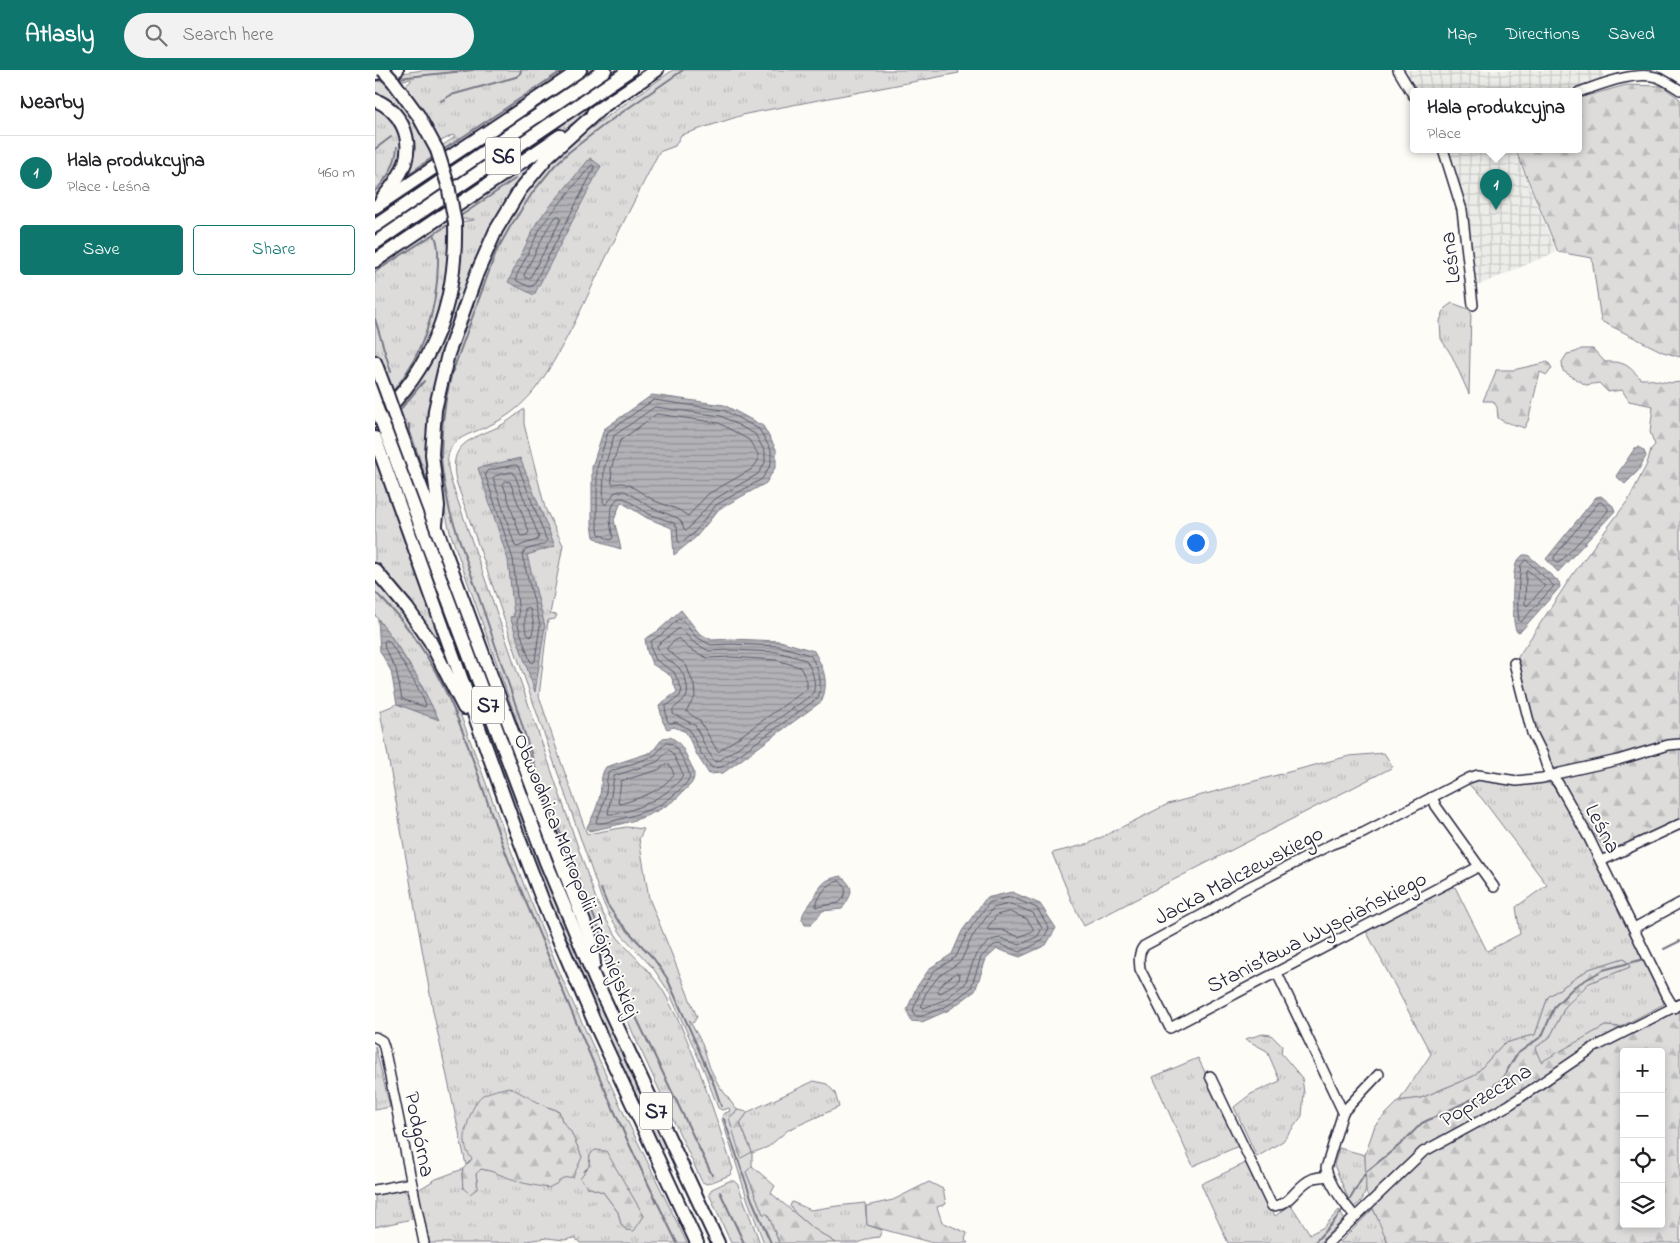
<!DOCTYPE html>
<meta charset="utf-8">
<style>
body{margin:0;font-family:"Indie Flower",sans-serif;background:#f2f2f2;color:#202124}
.controls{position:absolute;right:15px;bottom:15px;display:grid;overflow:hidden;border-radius:5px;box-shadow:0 2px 8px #0003}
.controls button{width:45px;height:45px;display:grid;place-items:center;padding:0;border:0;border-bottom:1px solid #e0e0e0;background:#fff;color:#202124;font:25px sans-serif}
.you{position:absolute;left:820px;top:472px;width:18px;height:18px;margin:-12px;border:4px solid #fff;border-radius:50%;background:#1a73e8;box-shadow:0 0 0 8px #1a73e833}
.badge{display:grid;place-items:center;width:32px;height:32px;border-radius:50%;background:#0f766e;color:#fff;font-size:16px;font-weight:700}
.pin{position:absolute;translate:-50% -41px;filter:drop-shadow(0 1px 2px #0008)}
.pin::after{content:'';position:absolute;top:26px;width:18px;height:15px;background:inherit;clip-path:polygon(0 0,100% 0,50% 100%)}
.popup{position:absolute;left:1035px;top:18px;width:172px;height:65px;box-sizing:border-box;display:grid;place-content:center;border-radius:5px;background:#fff;filter:drop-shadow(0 1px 4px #0005);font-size:16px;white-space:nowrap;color:#757577}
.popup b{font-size:19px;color:#202124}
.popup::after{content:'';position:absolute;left:50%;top:100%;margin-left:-10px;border:10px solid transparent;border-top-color:#fff}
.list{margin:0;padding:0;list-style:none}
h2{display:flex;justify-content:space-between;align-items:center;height:65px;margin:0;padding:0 20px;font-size:21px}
h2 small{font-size:16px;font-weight:400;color:#757577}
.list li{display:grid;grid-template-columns:32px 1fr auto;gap:15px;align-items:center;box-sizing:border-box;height:75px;padding:0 20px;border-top:1px solid #e0e0e0}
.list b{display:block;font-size:19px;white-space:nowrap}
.list p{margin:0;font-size:16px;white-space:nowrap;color:#757577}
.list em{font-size:16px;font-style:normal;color:#757577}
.actions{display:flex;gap:10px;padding:15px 20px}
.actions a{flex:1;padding:11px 0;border:1px solid #0f766e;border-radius:5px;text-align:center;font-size:18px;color:#0f766e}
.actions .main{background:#0f766e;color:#fff}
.icon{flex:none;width:28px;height:28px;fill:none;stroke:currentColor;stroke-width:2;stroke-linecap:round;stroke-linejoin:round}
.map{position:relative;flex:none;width:1305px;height:1173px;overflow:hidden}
header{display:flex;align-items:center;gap:30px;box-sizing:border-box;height:70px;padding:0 25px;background:#0f766e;color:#fff}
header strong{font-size:24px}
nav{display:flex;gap:28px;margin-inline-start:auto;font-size:18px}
.search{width:350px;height:45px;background:#f2f2f2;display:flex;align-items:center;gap:12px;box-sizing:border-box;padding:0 18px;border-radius:28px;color:#757577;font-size:19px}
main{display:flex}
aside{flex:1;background:#fff}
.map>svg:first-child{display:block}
.industrial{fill:url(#industrial-grid)}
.grass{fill:url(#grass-tufts);stroke:#807f8b;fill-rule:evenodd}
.forest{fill:url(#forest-firs);stroke:#807f8b;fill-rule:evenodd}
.water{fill:url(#water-rules);stroke:#787885}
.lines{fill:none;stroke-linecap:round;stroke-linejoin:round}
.shore{stroke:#5c5c6d;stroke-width:1}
.stream{stroke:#787885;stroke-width:2}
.minor-casing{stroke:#22223b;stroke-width:12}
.highway-casing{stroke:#22223b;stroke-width:16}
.minor{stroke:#fdfcf7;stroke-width:9}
.highway{stroke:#fdfcf7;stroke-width:12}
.highway-bridge-casing{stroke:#22223b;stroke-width:16;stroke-linecap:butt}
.highway-bridge{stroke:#fdfcf7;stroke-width:12}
.labels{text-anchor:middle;stroke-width:4;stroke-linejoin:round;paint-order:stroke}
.shield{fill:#fdfcf7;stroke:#646373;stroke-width:1}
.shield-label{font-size:21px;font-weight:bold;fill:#22223b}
.street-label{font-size:22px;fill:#22223b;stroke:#fdfcf7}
</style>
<header>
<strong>Atlasly</strong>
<div class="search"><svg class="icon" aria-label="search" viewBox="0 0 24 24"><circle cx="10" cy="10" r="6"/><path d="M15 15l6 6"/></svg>Search here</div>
<nav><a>Map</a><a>Directions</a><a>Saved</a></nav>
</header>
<main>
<aside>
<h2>Nearby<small></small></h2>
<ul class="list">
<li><span class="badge">1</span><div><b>Hala produkcyjna</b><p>Place · Leśna</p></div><em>460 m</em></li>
</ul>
<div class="actions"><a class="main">Save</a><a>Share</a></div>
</aside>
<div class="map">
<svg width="1305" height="1173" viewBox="0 0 1305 1173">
<defs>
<pattern id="industrial-grid" width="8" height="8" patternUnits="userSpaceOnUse" patternTransform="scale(1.25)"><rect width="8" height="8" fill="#ecece9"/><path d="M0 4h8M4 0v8" fill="none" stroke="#cacac9"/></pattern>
<pattern id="grass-tufts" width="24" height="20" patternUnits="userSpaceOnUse" patternTransform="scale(1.25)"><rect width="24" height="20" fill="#dddcdb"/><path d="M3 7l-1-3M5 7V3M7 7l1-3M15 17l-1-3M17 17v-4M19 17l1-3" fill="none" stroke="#bdbcbd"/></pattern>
<pattern id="forest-firs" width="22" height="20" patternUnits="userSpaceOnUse" patternTransform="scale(1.25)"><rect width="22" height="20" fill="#dddcdb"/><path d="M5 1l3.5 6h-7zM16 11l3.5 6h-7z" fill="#bdbcbd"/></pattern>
<pattern id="water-rules" width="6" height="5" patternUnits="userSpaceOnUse" patternTransform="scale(1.25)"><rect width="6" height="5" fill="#b2b2b7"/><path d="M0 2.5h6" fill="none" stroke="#909096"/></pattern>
</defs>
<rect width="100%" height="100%" fill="#fdfcf7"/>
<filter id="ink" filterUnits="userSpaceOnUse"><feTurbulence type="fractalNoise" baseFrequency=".02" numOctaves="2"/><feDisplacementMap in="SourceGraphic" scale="10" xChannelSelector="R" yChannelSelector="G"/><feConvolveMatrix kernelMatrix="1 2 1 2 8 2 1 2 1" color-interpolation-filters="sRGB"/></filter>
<g filter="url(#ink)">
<!-- industrial -->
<g class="industrial">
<polygon points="1026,0 1228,0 1229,9 1190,21 1040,21"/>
<polygon points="1074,79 1139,79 1181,182 1102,216 1090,140"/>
</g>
<!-- grass -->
<g class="grass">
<path d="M48 0H199L16 124 35 73 0 27V7ZM36 9V11L29 17 64 72 78 65 80 67 59 81 29 32 11 13 12 12Z"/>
<polygon points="210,0 217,0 0,147 0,142"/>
<polygon points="240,0 246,0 0,166 0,163"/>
<polygon points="268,0 276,0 0,187 0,182"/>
<path d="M298 0H583L584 3 371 44 306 65 300 76 284 82C263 124 241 166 221 208 208 236 195 263 180 289 174 299 168 309 161 318 151 331 139 342 125 350 94 368 62 364 76 411L222 832C228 844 235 857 243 868 259 887 277 902 290 924 320 979 338 1040 358 1099L355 1105 332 1114 327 1112 257 961 160 708 141 648 75 462 66 424 63 386 65 346 78 288 119 177 143 132 169 99 203 67Z"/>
<polygon points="0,34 14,44 28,69 25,96 0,130"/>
<path d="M171 81V82C128 126 107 181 86 237 72 274 59 311 55 351 53 370 53 389 55 408 56 417 59 429 58 437L29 362 31 361V355H32L31 351 28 350 26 345 19 351 211 872 172 776 14 356 7 363 181 826 213 902 293 1075 283 1080 216 935 172 830 142 753 4 366 0 369V358C61 306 90 230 85 152L99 150V149H86L77 156C80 231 55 294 0 346V338L17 322 13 310 11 311 0 281V196Z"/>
<polygon points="1077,233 1096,240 1094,324 1077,286 1066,269 1065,251 1070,238"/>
<path d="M149 339V354L170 438 188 475 175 544 182 545 180 549 173 550 164 626 187 695 212 764 251 757 269 759 264 769 274 828 322 947 318 953 314 950 327 973 335 998 343 1014 361 1039 363 1040 354 1048 377 1082 365 1053 373 1042 439 1011 452 1014 460 1023 464 1037 413 1060 393 1077 377 1083V1096L371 1102 388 1144 393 1143 404 1173H389L373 1131 347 1049 348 1044 355 1041 354 1038 347 1040 343 1038 329 1000 294 922 278 898 247 865 234 845 227 830 81 411C73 373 95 370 123 357 133 352 141 345 149 339Z"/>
<polygon points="0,388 2,389 72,590 17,512 0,494"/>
<path d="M0 512 20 533 47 568 77 622 149 815 192 920 251 1048 312 1173H205L200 1168 189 1170 172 1168 151 1171 149 1173H54L43 1120 61 1109 88 1099 87 1104 88 1118H103L101 1104 106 1099 181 1114 207 1087 196 1062 187 1051 184 1041 173 1037 94 1052 90 1061 97 1089 91 1095 58 941 5 641 22 634 63 649 42 606 15 565 0 545ZM221 1080 239 1096 269 1146 259 1160H251L246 1154 243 1142 228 1122 212 1117 209 1101 214 1096 215 1085Z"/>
<polygon points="1009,683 1018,697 709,856 697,832 677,783 713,774 793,734 974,686"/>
<polygon points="1099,709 1168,711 1177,715 1212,770 1289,934 1245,957 1230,956 1166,993 1160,978 1175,967 1190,937 1214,913 1255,897 1249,888 1214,899 1173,927 1160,965 1150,967 1128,974 1099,1006 1046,1028 1024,1031 1056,984 990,859 1074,817 1080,817 1112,881 1145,864 1141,837 1172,815 1108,730 1092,712"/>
<polygon points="888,964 896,965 907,976 906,983 927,1008 929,1023 927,1046 908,1071 882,1087 859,1037 876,1024 905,1011 892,981 870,969"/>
<polygon points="0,976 15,1037 0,1040"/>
<polygon points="823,988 866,1075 818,1096 778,1007"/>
<path d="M964 1078 990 1085C990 1102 997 1127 979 1137L976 1135 959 1095Z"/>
<polygon points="873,1092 900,1146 916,1135 935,1164 949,1157 964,1140 969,1149 944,1173 853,1173 826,1114"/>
<polygon points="354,1111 359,1111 363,1115 385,1173 356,1173 334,1124 337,1119"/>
<polygon points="26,1119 32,1123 37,1149 0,1157 0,1124"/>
<polygon points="417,1132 436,1140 462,1136 490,1133 492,1155 507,1160 504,1167 496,1168 483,1173 461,1173 436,1157 421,1144 415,1136"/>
<polygon points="998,1139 1009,1161 1013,1173 964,1173"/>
</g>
<!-- forest -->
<g class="forest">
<polygon points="1251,15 1287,16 1305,29 1305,287 1288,282 1226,251 1217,188 1183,182 1140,79 1204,79 1204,28"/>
<path d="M1206 279H1218L1230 292C1249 291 1253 295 1266 309 1281 308 1290 315 1305 312V751L1234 785 1188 720 1174 703 1153 648 1143 587 1198 504 1254 429 1272 394 1276 379 1280 375 1275 362 1278 336 1254 331 1247 320 1233 322 1224 313 1211 315 1188 301 1187 292 1192 284 1201 282Z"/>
<path d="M1173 292 1177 298 1172 305 1165 302 1153 351 1149 358C1140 354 1131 354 1123 348L1122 337 1118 331H1108C1112 320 1119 311 1121 300H1138Z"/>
<path d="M1249 888 1255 897 1214 913 1190 937 1175 967 1160 978 1166 992 1230 956 1245 957 1246 966 1305 938V1173H1013L991 1122 990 1085 1000 1055 1024 1031 1046 1028 1099 1006 1128 974 1150 967 1160 965 1173 927 1214 899ZM1249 982H1286V1154H1249Z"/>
<path d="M134 1017 172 1037 184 1041 187 1051 196 1062 207 1087 198 1107 188 1108 181 1114 173 1118 148 1113 115 1101 106 1099 101 1104 103 1118 95 1124 88 1118 87 1104 88 1099 97 1089C93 1084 90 1078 90 1071 89 1060 98 1031 108 1025 115 1021 126 1019 134 1017Z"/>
<polygon points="363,1040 373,1042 365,1053 377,1082 366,1088 354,1048"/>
<polygon points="220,1080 231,1081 269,1146 259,1161 251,1160 246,1154 243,1142 228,1122 212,1117 205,1108 214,1096 215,1085"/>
<polygon points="377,1096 400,1116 396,1123 436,1157 461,1173 404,1173 393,1144 388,1144 371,1102"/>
<polygon points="554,1112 568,1119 571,1134 562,1137 567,1152 592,1163 590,1170 593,1173 558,1173 492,1155 491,1136 518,1130"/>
</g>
<!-- water -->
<g class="water">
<polygon points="215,88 226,96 159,225 133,212 162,152"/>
<polygon points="277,325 349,335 388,356 401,379 401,396 391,413 344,439 321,467 299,485 297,458 272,448 246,432 239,450 246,479 230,474 219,467 217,454 217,397 229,359"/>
<polygon points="1264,377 1269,381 1271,386 1263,401 1250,414 1241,406 1260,378"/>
<polygon points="145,388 180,476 152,485 170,556 160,622 135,547 139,546 133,490 103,398"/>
<polygon points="1226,426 1238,436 1240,441 1183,502 1171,489 1221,427"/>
<path d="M1148 485H1153L1184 512 1185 517 1146 561 1142 562C1136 553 1137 506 1141 494 1142 490 1145 488 1148 485Z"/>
<path d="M306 540 324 563 337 570 356 569 405 571 439 581C449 600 454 610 447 631L348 703 334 704 322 685 311 662 299 657 292 659 288 652 284 635 302 622 296 606 277 594 272 581 270 569 283 561Z"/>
<path d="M3 549C27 580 46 614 64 650L22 634 16 601 5 581Z"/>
<path d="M295 667C306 672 309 681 314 691 316 695 319 700 319 705 319 713 314 716 309 721 285 747 248 754 214 761L212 757C218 746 223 736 225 724 227 714 225 705 231 697L277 682 288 668Z"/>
<path d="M466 806C481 819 477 824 467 839L447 841 442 849 436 855H430L427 849C428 841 432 838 437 831 447 815 446 810 466 806Z"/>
<polygon points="637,822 665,834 681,858 671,875 645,887 622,879 611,889 600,921 574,940 547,952 536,951 532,940 541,918 555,898 577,884 587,861 611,828"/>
</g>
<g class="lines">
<!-- shore -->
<g class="shore">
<polygon points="217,95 219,96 219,99 158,216 155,217 142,211 141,207 167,155"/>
<polygon points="182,146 185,146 186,149 155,208 150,208 149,205 172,159"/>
<path d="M279 330 348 340 384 359 396 380V394L387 409 341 435 318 464 306 473 303 471 302 457 299 453 274 444 249 428H243C232 440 235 453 238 468L235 470 224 464 222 453V398L233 362Z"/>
<polygon points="280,337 346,346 380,364 390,382 390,393 383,404 338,430 312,460 309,459 307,453 303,448 277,438 250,421 244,421 239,423 232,434 230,434 228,432 229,399 239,366"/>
<polygon points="282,344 344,353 374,370 383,384 383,391 377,399 333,424 313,446 304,440 280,431 254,415 247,413 237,414 236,399 245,371"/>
<polygon points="140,395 143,396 172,471 170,474 150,480 147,485 165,555 160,591 158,593 155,591 142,552 144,545 138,489 110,404 112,401"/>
<polygon points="137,402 139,403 164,467 162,470 149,474 143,477 140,476 118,408 120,406"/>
<polygon points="130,411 135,412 154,462 152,465 147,466 145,465 128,414"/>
<polygon points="1226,432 1233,438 1233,441 1185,492 1182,493 1179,489 1179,487 1223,433"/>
<path d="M1151 490 1179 516 1146 552 1144 551C1141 533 1144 513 1146 495Z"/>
<polygon points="1154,501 1170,516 1152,536 1150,534 1151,502"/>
<path d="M153 538 155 539 159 555 157 565 155 567C147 559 151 550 150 539Z"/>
<path d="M304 549 307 550 321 567 336 575 356 574 404 576 435 585C444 599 448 612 443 628L347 697 337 698 326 683 314 659 301 652 295 653 292 650 290 637 305 626 307 620 299 602 281 590 276 579V571L286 565Z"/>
<path d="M305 558 318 572 334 581 356 580 402 582 431 590C437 600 442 612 438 624L344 691 340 692 332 680 320 655 298 644V639L311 628C315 620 310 605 304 598 295 588 286 591 282 576Z"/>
<polygon points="302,569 305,569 313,578 332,588 356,587 401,590 425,597 432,611 432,619 343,682 325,651 311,641 320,627 319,615 311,595 292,580 292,578"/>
<polygon points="11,570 14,571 38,609 51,634 50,637 27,629 21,599 10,579 9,572"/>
<path d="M291 673 298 674C303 680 317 702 314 709 310 717 293 730 285 735 273 741 235 754 222 753L221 751C226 742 229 732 231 722 232 715 231 708 234 702L279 686Z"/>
<path d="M294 680 298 684 308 704C302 723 251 746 233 744L239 706 282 692Z"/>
<path d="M292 694 295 695 299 704C286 722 266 727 246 734L243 733 246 711 283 700Z"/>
<path d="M464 811C474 818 471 825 464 833L441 837V834C447 823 450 814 464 811Z"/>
<polygon points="636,827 662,838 674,858 667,871 645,882 624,874 619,875 606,887 596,918 572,936 547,946 540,946 538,940 546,920 559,901 581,887 592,863 614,833"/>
<polygon points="636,834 658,843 667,858 663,866 645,875 625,868 616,870 601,884 590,914 569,930 549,938 547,938 546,935 551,923 563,907 586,891 597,867 618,838"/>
<polygon points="635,842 652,849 658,858 658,861 644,867 627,860 613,860 613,857 622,845"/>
<polygon points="582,903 585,905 584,910 566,923 563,922 563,920 569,912"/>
</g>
<!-- stream -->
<g class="stream">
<polyline points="308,0 229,55 194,82 180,95 158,122 135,157 121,182 76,306 71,329 67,358 66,388 68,407 75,442 141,636 163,706 206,816 262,949 337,1105"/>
<polyline points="23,8 98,0"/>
<polyline points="0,11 11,10"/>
<polyline points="66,31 76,25 141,7 145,4 146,0"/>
<polyline points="0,79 16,67"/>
<polyline points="68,80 188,0"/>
<polyline points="31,106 58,87"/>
<path d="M0 121C12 109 21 94 22 77"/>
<polyline points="84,147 140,109"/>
<polyline points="0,202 76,153"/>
<polyline points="0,249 16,302"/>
<path d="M17 323C47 286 62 242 63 194 63 183 64 174 59 164"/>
<polyline points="24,341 49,311"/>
<polyline points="34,354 34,359 51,409"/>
<path d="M0 522C81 598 96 698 136 796 171 880 205 964 242 1047 260 1089 282 1131 302 1173"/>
<polyline points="226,819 232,834 242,849 279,889 292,908 320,971 339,1015 346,1036"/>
<polyline points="1289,879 1305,871"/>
<polyline points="349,1049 377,1130 396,1173"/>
<polyline points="345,1122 369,1173"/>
<polyline points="975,1129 991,1102 1027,1073 1047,1053 1108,1024 1127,1009 1142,984 1167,966 1180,936 1200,916 1228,900 1269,889"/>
<polyline points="940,1172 960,1150 968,1139"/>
</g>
<!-- minor casing -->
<g class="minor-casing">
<g id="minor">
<polyline points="1023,0 1038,25"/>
<path d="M1204 22C1225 15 1258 1 1281 7 1289 9 1298 16 1305 20"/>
<polyline points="1068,79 1087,140 1098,235"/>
<polyline points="1139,593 1157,663 1168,685 1174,703 1183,713 1214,768 1290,923 1299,938"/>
<polyline points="1057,727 1061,736 1119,817"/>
<polyline points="1226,791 1305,754"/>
<path d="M1103 797 795 958 765 899C764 890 763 883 769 876L834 841 860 824 957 774 988 763 1094 708 1103 705 1142 711 1168 708 1185 703 1243 690 1293 675 1305 674"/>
<polyline points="1259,858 1305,833"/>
<polyline points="902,903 968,1042"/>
<polyline points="0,967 7,971 9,977 49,1173"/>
<path d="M835 1006 897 1136C916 1136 921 1115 937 1109 941 1107 948 1107 953 1106"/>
<polyline points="0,1120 36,1113"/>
<path d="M980 1147C969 1133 955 1116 951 1098L968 1042 1004 1004"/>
<polyline points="953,1173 1048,1082 1134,1035 1218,978 1305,934"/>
</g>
</g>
<!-- highway casing -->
<g class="highway-casing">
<g id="highway">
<polyline points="0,3 22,0"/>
<polyline points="18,11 43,45 62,80"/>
<path d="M0 30C25 40 38 67 30 93 25 107 16 118 7 129"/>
<polyline points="218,43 282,0"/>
<polyline points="0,137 205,0"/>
<polyline points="0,156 230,0"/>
<polyline points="0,173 255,0"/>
<polyline points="0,191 185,66"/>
<polyline points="0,292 12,324"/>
<polyline points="21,350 171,753 216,870 219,894"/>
<path d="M0 351C59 298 82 232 80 153"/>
<polyline points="10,360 171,792 220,909 343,1173"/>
<polyline points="0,368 140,758 170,837 222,958 322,1173"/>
<polyline points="61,454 63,436 57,384 60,340 73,284 102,203 121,160 145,120 174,85 224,40"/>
<polyline points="0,500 32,538 55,571 89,638"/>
</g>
</g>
<!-- minor -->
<use href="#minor" class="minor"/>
<!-- highway -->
<use href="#highway" class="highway"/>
<!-- highway-bridge casing -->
<g class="highway-bridge-casing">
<g id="highway-bridge">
<polyline points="8,0 18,11"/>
<polyline points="62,80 73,115 80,153"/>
<polyline points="12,324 21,350"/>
<polyline points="0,334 10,360"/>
</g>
</g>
<!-- highway-bridge -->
<use href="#highway-bridge" class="highway-bridge"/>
</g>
</g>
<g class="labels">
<!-- shield labels -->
<g class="shield">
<rect x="110.5" y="67.5" width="35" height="37" rx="4"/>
<rect x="97" y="616.5" width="32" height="37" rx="4"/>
<rect x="265" y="1022.5" width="32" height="37" rx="4"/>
</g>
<g class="shield-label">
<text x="128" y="93">S6</text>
<text x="113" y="642">S7</text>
<text x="281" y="1048">S7</text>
</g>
<!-- street labels -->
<g class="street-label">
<text transform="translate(1074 188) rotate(-97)" y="8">Leśna</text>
<text transform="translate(1229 758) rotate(62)" y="8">Leśna</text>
<text transform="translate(863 804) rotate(-28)" y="8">Jacka Malczewskiego</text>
<text transform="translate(203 805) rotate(68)" y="8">Obwodnica Metropolii Trójmiejskiej</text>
<text transform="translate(941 861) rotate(-27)" y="8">Stanisława Wyspiańskiego</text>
<text transform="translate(1110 1024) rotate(-31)" y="8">Poprzeczna</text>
<text transform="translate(46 1064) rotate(79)" y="8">Podgórna</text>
</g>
</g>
</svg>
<div class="controls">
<button>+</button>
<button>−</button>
<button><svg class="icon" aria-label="locate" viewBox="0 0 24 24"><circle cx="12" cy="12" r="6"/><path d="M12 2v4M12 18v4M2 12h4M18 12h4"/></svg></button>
<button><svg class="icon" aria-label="layers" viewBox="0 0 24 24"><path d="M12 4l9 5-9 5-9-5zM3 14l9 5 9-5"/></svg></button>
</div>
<div class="you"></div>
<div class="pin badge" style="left:1121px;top:140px">1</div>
<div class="popup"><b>Hala produkcyjna</b>Place</div>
</div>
</main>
